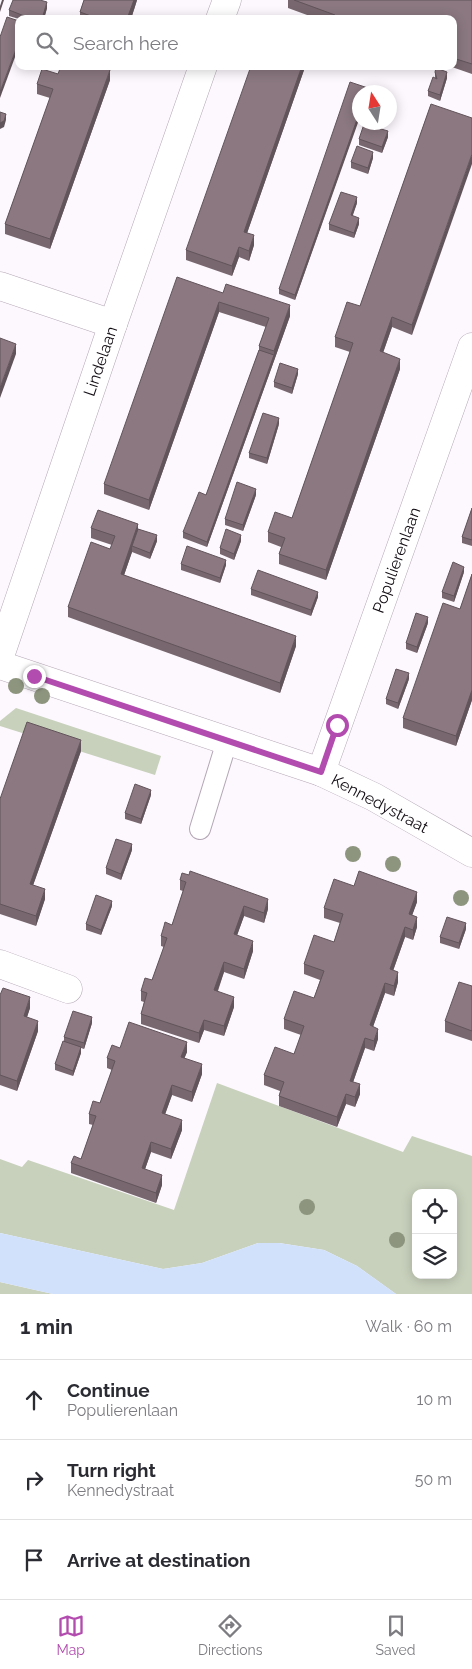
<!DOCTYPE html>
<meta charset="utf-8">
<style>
body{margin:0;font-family:Raleway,sans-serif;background:#f7f7f7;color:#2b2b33}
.controls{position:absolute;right:15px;bottom:15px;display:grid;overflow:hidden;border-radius:10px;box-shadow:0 2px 12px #0003}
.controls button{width:45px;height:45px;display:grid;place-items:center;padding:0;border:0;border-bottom:1px solid #e1e1e2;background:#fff;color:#2b2b33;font:25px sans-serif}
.compass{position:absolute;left:352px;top:85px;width:45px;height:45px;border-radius:50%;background:#fff;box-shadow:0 2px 12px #0003;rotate:348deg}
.stop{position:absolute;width:15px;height:15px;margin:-11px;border:4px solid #b34caf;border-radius:50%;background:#fff}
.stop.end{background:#b34caf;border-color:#fff;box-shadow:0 1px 5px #0008}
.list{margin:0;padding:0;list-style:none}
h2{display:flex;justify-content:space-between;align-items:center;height:65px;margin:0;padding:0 20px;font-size:21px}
h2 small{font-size:16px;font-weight:400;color:#7c7c81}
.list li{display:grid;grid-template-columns:32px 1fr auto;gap:15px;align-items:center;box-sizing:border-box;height:80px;padding:0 20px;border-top:1px solid #e1e1e2}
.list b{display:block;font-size:19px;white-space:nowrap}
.list p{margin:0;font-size:16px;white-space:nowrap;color:#7c7c81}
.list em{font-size:16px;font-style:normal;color:#7c7c81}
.icon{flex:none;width:28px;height:28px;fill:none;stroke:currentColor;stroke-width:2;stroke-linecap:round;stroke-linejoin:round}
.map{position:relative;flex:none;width:472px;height:1294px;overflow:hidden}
.search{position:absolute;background:#fff;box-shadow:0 2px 12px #0003;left:15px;right:15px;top:15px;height:55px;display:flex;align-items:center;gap:12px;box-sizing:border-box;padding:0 18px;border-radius:10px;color:#7c7c81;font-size:19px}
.sheet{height:305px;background:#fff}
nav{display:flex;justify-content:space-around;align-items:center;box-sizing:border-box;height:70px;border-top:1px solid #e1e1e2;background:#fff;font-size:14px;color:#7c7c81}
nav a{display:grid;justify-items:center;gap:2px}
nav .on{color:#b34caf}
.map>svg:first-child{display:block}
.green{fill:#c8d1bc;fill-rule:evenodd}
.water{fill:#d1e1fc}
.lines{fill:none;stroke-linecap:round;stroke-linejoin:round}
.lane-casing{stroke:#b4a7b6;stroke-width:22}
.street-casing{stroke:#b4a7b6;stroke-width:29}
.lane{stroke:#fff;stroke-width:20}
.street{stroke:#fff;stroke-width:28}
.tree{fill:#8e957f}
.wall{fill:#78676e}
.shaded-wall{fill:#61545a}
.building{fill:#8b7880;stroke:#61545a}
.route{stroke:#b34caf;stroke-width:6}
.labels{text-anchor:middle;stroke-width:4;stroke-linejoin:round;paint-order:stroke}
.street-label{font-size:16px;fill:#100b11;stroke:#fff}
</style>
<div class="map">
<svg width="472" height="1294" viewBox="0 0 472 1294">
<rect width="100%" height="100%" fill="#fdf8fe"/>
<!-- green -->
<g class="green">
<polygon points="16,708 161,756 155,775 0,726 0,721"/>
<path d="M217 1083 403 1152 412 1136 472 1156V1294H396L357 1266 324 1250 279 1243H258L202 1263 163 1269 0 1233V1159L22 1167 28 1160 174 1210ZM416 1193H453V1275H416Z"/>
<polygon points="0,1282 53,1294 0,1294"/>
</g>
<!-- water -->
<polygon class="water" points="0,1233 163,1269 202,1263 258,1243 279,1243 324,1250 357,1266 396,1294 53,1294 0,1282"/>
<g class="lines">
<!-- lane casing -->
<g class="lane-casing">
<polyline id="lane" points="200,829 227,741"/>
</g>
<!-- street casing -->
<g class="street-casing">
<g id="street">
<polyline points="220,19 227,0"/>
<polyline points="0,286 113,324"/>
<polyline points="0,656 113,324 203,66"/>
<polyline points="0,665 321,772 374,797 472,853"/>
<polyline points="321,772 472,347"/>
<polyline points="0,964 68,989"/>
</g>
</g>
<!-- lane -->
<use href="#lane" class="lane"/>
<!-- street -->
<use href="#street" class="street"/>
</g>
<!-- trees -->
<g class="tree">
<circle cx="16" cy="686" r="8"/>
<circle cx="42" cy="696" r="8"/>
<circle cx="353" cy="854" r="8"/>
<circle cx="393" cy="864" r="8"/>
<circle cx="461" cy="898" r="8"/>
<circle cx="307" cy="1207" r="8"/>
<circle cx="397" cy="1240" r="8"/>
</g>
<!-- wall -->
<g class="wall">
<polygon points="84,0 137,0 131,19 80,19 80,12"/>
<polygon points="288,0 472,0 472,74 449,66 453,66 453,19 318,19 288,8"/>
<polygon points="47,8 44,19 19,19 9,16 9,10"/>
<polygon points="304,66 304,70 247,233 254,245 249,261 239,257 232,276 186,260 186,250"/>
<polygon points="435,72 447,78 440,101 428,96 428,91 435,78"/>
<polygon points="58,74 110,80 50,249 5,234 5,224 50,98 37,94 37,84"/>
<polygon points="368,92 295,300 279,294 279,289"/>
<polygon points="431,104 412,335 392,327 383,353 400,369 326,580 279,564 279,554 281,547 268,542 268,532 292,518 350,352 335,347 335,337 360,306"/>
<polygon points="388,137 382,153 359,145 359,139"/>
<polygon points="373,158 368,174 351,168 351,162"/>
<polygon points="357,203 352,216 359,224 354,238 329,230 329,224"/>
<polygon points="223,293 290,316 207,547 183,538 183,532 206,495 259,350 259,346 266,327 219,312 149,510 104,494 104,484"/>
<polygon points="298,374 292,394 274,387 274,382"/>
<polygon points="279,424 267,464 249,458 249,453"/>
<polygon points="256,495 243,531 225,525 225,519"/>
<polygon points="472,508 472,546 462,543 462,537"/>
<polygon points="91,528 138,529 157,541 150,559 132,552 124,575 296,646 280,693 68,617 68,607 110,549 112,545 91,538"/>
<polygon points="241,541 234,560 220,554 220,548"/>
<polygon points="181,564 226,565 220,583 181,570"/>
<polygon points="464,572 454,602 442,598 442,592"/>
<polygon points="472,574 472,700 456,746 403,728 403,718 460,609"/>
<polygon points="251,589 318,597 311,616 251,595"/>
<polygon points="428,623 417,653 406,649 406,643"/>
<polygon points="409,679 398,709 386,704 386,699"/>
<polygon points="81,751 33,885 45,899 36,926 0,914 0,799"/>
<polygon points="151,795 141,824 125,819 125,813"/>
<polygon points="132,850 121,880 106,874 106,868"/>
<polygon points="180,880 268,909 264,923 244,916 237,935 253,951 244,979 224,972 218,991 234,1007 224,1036 204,1030 199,1043 141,1024 141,1014 144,1002 141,1001 141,991 152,980 164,947 161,946 161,936 172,925 183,891 180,890"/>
<polygon points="354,886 417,902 412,915 417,927 413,940 405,937 393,971 398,982 394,996 385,993 373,1027 378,1039 374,1051 365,1048 353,1082 360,1094 355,1107 346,1104 337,1127 279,1106 279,1096 280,1091 264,1085 264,1075 294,1054 301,1035 284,1029 284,1019 314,998 320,980 304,974 304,964 334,942 340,923 324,918 324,908"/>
<polygon points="112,906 101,935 86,930 86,924"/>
<polygon points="466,929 459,949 440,943 440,937"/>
<polygon points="472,986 472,1041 445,1032 445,1021"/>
<polygon points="0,995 30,1008 27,1017 38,1031 17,1091 0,1085"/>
<polygon points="92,1023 84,1049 81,1048 81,1053 73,1076 55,1070 55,1064 64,1042 64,1037"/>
<polygon points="120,1048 187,1052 184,1058 202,1074 192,1102 172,1095 165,1114 182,1130 171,1159 151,1152 145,1169 162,1185 156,1203 71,1173 71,1163 81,1159 93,1125 89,1124 89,1114 100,1103 112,1070 107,1068 107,1058"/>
</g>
<!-- shaded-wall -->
<g class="shaded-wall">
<polygon points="2,0 4,0 0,12 0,6"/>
<polygon points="134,0 137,0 131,19 127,19"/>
<polygon points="47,2 47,8 44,19 42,19"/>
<polygon points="18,44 18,49 0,98 0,92"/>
<polygon points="302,66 304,66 304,70 244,242 244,232"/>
<polygon points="110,70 110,80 50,249 50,239"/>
<polygon points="447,72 447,78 440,101 440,95"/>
<polygon points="360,111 360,117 295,300 295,295"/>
<polygon points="6,114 6,120 4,127 0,129 0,123"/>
<polygon points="388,131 388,137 382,153 382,147"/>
<polygon points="373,152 373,158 368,174 368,168"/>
<polygon points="472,154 472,164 412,335 412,325"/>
<polygon points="357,197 357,203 351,221 351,215"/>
<polygon points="359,218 359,224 354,238 354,233"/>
<polygon points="254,235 254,245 249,261 249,251"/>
<polygon points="239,247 239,257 232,276 232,266"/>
<polygon points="219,302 219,312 149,510 149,500"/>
<polygon points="290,305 290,316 274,361 274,351"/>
<polygon points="392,317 392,327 380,361 380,351"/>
<polygon points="16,344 16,354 0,398 0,388"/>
<polygon points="274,355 274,361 207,547 207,542"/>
<polygon points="400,359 400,369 326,580 326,570"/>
<polygon points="298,369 298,374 292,394 292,388"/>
<polygon points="279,418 279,424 267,464 267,458"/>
<polygon points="256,489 256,495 243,531 243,525"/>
<polygon points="138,524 138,534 132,546 132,552 121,584 121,574"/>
<polygon points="157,535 157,541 150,559 150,553"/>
<polygon points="241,535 241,541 234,560 234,554"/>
<polygon points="226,560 226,565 220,583 220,578"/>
<polygon points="464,567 464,572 454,602 454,596"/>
<polygon points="318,592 318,597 311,616 311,610"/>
<polygon points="428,617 428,623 417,653 417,647"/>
<polygon points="296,636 296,646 280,693 280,683"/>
<polygon points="409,673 409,679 398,709 398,703"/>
<polygon points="472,690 472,700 456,746 456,736"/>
<polygon points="81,740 81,751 30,894 30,884"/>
<polygon points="151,790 151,795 141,824 141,819"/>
<polygon points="132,844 132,850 121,880 121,874"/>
<polygon points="45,889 45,899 36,926 36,916"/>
<polygon points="417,892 417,902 409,924 409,914"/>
<polygon points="268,899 268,909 264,923 264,913"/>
<polygon points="112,901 112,906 101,935 101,930"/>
<polygon points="244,906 244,916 234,944 234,934"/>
<polygon points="417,917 417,927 413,940 413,930"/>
<polygon points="466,923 466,929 459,949 459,943"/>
<polygon points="405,927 405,937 390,979 390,969"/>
<polygon points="253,941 253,951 244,979 244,969"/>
<polygon points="224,962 224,972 214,1000 214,990"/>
<polygon points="398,972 398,982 394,996 394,986"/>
<polygon points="385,983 385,993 370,1035 370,1025"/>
<polygon points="30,997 30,1008 24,1026 24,1016"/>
<polygon points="234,997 234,1007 224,1036 224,1026"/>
<polygon points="92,1017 92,1023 84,1049 84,1043"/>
<polygon points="204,1020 204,1030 199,1043 199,1033"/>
<polygon points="38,1021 38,1031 17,1091 17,1081"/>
<polygon points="378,1029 378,1039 374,1051 374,1041"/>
<polygon points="365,1038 365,1048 350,1091 350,1081"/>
<polygon points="187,1042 187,1052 181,1067 181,1057"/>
<polygon points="81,1047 81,1053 73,1076 73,1071"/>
<polygon points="202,1064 202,1074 192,1102 192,1092"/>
<polygon points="360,1084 360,1094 355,1107 355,1097"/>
<polygon points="172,1085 172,1095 162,1123 162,1113"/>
<polygon points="346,1094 346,1104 337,1127 337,1117"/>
<polygon points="182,1120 182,1130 171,1159 171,1149"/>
<polygon points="151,1142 151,1152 142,1178 142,1168"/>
<polygon points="162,1175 162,1185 156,1203 156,1193"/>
</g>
<!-- building -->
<g class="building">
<polygon points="13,0 40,0 47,2 42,19 32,19 9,10"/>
<polygon points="84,0 134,0 127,19 99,19 80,12"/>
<polygon points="294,0 472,0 472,64 453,58 453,19 333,19 335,15"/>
<polygon points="7,17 19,21 19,44 18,44 0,92 0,37"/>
<polygon points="61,66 99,66 110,70 50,239 5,224 53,89 37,84 42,69 58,74"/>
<polygon points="251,66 302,66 244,232 254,235 249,251 239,247 232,266 186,250"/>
<polygon points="436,68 447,72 440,95 428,91 433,77 437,79 435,72"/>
<polygon points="350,82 368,88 366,92 360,92 360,111 295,295 279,289"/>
<polygon points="431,104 472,118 472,154 412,325 392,317 380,351 400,359 326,570 279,554 285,538 268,532 275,512 292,518 353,343 335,337 347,302 360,306"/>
<polygon points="0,112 6,114 4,121 0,123"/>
<polygon points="364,124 388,131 382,147 359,139"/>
<polygon points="357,146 373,152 368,168 351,162"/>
<polygon points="341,192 357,197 351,215 359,218 354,233 329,224"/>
<polygon points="177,277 223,293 226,284 290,305 274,351 259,346 269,318 219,302 149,500 104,484"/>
<polygon points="0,338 16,344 0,388"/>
<polygon points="259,350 274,355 207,542 183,532 199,492 206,495"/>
<polygon points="280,363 298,369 292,388 274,382"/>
<polygon points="263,413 279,418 267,458 249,453"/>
<polygon points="237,482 256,489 243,525 225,519"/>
<polygon points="472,508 472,540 462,537"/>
<polygon points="98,510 138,524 121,574 296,636 280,683 68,607 91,542 110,549 115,536 91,528"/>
<polygon points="138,529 157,535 150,553 132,546"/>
<polygon points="226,529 241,535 234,554 220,548"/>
<polygon points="187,546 226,560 220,578 181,564"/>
<polygon points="453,562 464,567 454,596 442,592"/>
<polygon points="258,570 318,592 311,610 251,589"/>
<polygon points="472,574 472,690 456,736 403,718 443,603 460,609"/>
<polygon points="416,613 428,617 417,647 406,643"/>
<polygon points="396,669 409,673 398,703 386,699"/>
<polygon points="27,722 81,740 30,884 45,889 36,916 0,904 0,799"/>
<polygon points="135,784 151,790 141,819 125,813"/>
<polygon points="116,839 132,844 121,874 106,868"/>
<polygon points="190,871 268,899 264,913 244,906 234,934 253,941 248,956 244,969 224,962 214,990 234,997 224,1026 204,1020 199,1033 141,1014 147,993 141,991 145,978 152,980 167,938 161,936 164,926 165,922 172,925 186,882 180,880 182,873 189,875"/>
<polygon points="359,871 417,892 409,914 417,917 413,930 405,927 390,969 398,972 394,986 385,983 370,1025 378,1029 374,1041 365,1038 350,1081 360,1084 355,1097 346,1094 337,1117 279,1096 284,1082 264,1075 275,1047 294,1054 304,1026 284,1019 294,991 314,998 324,971 304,964 314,935 334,942 343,914 324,908 334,879 354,886"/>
<polygon points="96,895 112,901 101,930 86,924"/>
<polygon points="447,917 466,923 459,943 440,937"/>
<polygon points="459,982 472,986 472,1031 445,1021"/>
<polygon points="3,988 30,997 24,1016 38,1021 17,1081 0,1075 0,995"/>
<polygon points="73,1011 92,1017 84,1043 64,1037"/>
<polygon points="129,1022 187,1042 181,1057 202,1064 192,1092 172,1085 162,1113 182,1120 171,1149 151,1142 142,1168 162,1175 156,1193 71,1163 74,1156 81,1159 96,1116 89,1114 93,1101 100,1103 115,1061 107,1058 112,1045 120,1048"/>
<polygon points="63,1041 81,1047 73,1071 55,1064"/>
</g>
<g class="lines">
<!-- route -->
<polyline class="route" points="34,676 321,772 337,725"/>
</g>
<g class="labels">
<!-- street labels -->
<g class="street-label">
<text transform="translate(100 361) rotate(-71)" y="6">Lindelaan</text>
<text transform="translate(396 560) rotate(-70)" y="6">Populierenlaan</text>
<text transform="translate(380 803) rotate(28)" y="6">Kennedystraat</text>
</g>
</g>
</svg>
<div class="controls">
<button><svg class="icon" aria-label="locate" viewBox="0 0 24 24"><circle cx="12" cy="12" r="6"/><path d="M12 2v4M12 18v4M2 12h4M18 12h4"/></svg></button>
<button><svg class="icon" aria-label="layers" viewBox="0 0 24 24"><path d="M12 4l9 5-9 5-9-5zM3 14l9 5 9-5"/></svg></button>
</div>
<svg class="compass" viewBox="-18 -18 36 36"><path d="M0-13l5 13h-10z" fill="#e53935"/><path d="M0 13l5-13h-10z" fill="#7c7c81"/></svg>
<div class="stop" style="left:337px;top:725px"></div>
<div class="stop end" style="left:34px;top:676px"></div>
<div class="search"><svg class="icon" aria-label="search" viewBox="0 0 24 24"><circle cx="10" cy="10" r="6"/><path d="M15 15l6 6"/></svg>Search here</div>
</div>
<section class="sheet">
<h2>1 min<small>Walk · 60 m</small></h2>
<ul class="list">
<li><svg class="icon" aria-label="ahead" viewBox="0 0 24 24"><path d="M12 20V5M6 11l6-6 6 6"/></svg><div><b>Continue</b><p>Populierenlaan</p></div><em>10 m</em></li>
<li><svg class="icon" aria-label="right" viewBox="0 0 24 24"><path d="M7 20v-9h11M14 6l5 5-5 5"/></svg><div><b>Turn right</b><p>Kennedystraat</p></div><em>50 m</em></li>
<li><svg class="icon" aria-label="arrive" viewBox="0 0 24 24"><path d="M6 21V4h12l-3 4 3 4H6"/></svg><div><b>Arrive at destination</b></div></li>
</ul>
</section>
<nav>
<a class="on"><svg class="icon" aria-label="map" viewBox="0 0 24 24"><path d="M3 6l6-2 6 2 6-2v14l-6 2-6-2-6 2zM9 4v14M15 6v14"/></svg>Map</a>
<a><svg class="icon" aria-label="directions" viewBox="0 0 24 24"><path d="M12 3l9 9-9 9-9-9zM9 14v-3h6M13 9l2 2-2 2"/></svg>Directions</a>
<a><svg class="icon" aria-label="saved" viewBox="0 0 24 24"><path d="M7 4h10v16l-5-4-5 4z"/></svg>Saved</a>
</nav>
